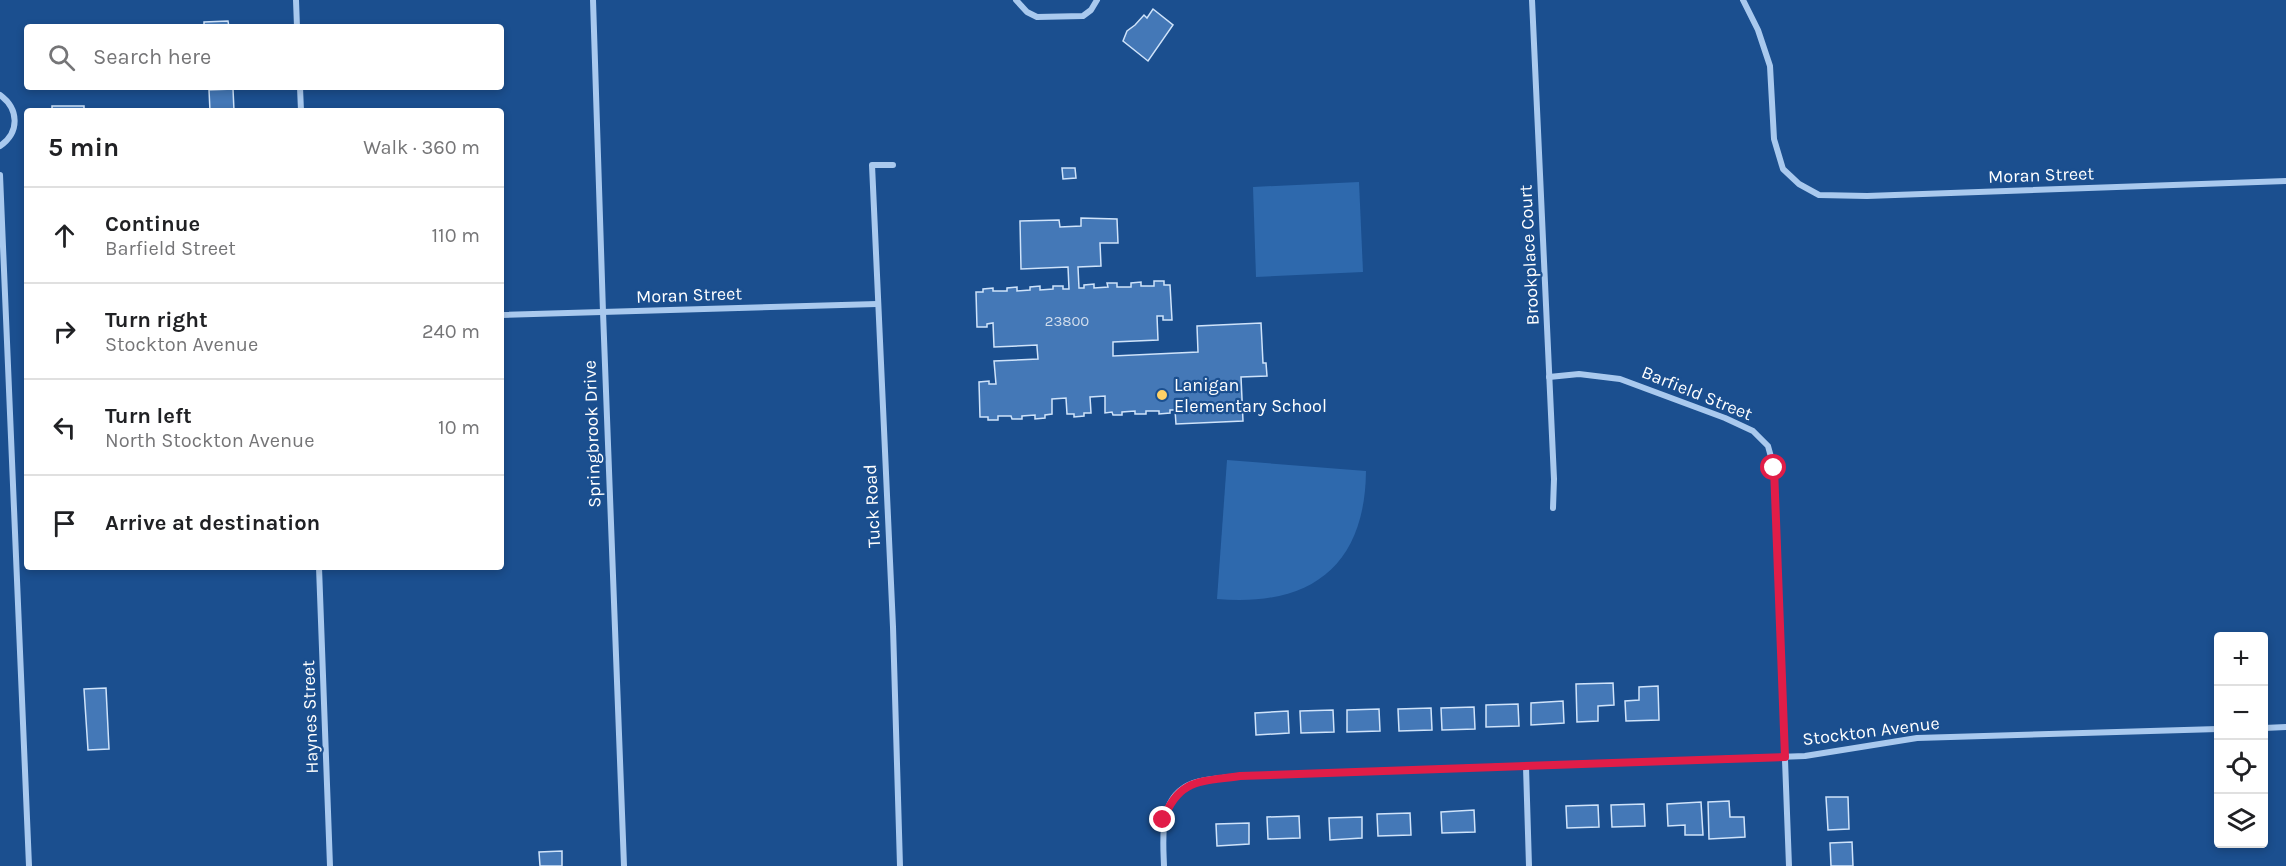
<!DOCTYPE html>
<meta charset="utf-8">
<style>
body{margin:0;font-family:Karla,sans-serif;background:#f2f2f2;color:#202124}
.controls{position:absolute;right:18px;bottom:18px;display:grid;overflow:hidden;border-radius:6px;box-shadow:0 3px 9px #0003}
.controls button{width:54px;height:54px;display:grid;place-items:center;padding:0;border:0;border-bottom:2px solid #e0e0e0;background:#fff;color:#202124;font:30px sans-serif}
.stop{position:absolute;width:18px;height:18px;margin:-14px;border:4px solid #e11d48;border-radius:50%;background:#fff}
.stop.end{background:#e11d48;border-color:#fff;box-shadow:0 2px 6px #0008}
.list{margin:0;padding:0;list-style:none}
h2{display:flex;justify-content:space-between;align-items:center;height:78px;margin:0;padding:0 24px;font-size:26px}
h2 small{font-size:20px;font-weight:400;color:#757577}
.list li{display:grid;grid-template-columns:39px 1fr auto;gap:18px;align-items:center;box-sizing:border-box;height:96px;padding:0 24px;border-top:2px solid #e0e0e0}
.list b{display:block;font-size:22px;white-space:nowrap}
.list p{margin:0;font-size:20px;white-space:nowrap;color:#757577}
.list em{font-size:20px;font-style:normal;color:#757577}
.icon{flex:none;width:33px;height:33px;fill:none;stroke:currentColor;stroke-width:2;stroke-linecap:round;stroke-linejoin:round}
.map{position:relative;flex:none;width:2286px;height:866px;overflow:hidden}
.search{position:absolute;background:#fff;box-shadow:0 3px 9px #0003;left:24px;top:24px;width:480px;height:66px;display:flex;align-items:center;gap:15px;box-sizing:border-box;padding:0 21px;border-radius:6px;color:#757577;font-size:22px}
.panel{position:absolute;background:#fff;box-shadow:0 3px 9px #0003;left:24px;top:108px;width:480px;height:462px;border-radius:6px}
.map>svg:first-child{display:block}
.green{fill:#2e69ad}
.building{fill:#4478b7;stroke:#cfe3fa;stroke-width:1.5}
.lines{fill:none;stroke-linecap:round;stroke-linejoin:round}
.minor{stroke:#a9c9ee;stroke-width:6}
.route{stroke:#e11d48;stroke-width:8}
.poi-dot{fill:#ffd166;stroke:#1b4f8f;stroke-width:2}
.labels{text-anchor:middle;stroke-width:4.5;stroke-linejoin:round;paint-order:stroke}
.number-label{font-size:15px;fill:#d0dded}
.street-label{font-size:18px;fill:#fff;stroke:#1b4f8f}
.poi-label{font-size:18px;fill:#fff;stroke:#1b4f8f;text-anchor:start}
</style>
<div class="map">
<svg width="2286" height="866" viewBox="0 0 2286 866">
<rect width="100%" height="100%" fill="#1b4f8f"/>
<!-- green -->
<g class="green">
<polygon points="1359,182 1363,272 1256,277 1253,187"/>
<path d="M1227 460 1366 471C1365 567 1310 607 1217 599Z"/>
</g>
<!-- building -->
<g class="building">
<polygon points="1153,9 1173,25 1148,61 1123,41 1127,31 1135,25 1144,15 1147,18"/>
<polygon points="228,21 229,27 204,27 204,22"/>
<polygon points="233,89 234,111 210,111 209,90"/>
<rect x="52" y="106" width="32" height="5"/>
<polygon points="1062,168 1075,168 1076,178 1063,179"/>
<polygon points="1081,218 1117,219 1118,243 1100,243 1101,266 1078,267 1079,288 1084,288 1084,285 1094,284 1094,288 1108,287 1107,283 1117,283 1117,287 1131,287 1131,283 1141,282 1141,286 1154,286 1154,281 1164,281 1164,285 1170,285 1172,320 1163,320 1163,316 1157,316 1158,340 1113,342 1113,356 1198,352 1197,326 1261,323 1263,363 1266,363 1267,376 1241,377 1243,421 1176,424 1175,410 1170,410 1170,413 1159,414 1159,411 1146,411 1146,414 1135,414 1135,411 1122,412 1122,415 1113,415 1112,412 1105,413 1105,396 1090,397 1091,413 1084,413 1084,416 1074,417 1074,414 1067,414 1066,398 1052,399 1052,414 1045,415 1045,418 1035,419 1035,415 1022,416 1022,419 1012,419 1011,416 998,416 998,420 988,420 988,417 980,417 979,382 989,381 989,384 996,384 994,361 1038,359 1037,347 1037,345 994,347 993,323 987,324 987,327 977,327 976,292 983,292 983,289 993,288 993,291 1007,291 1007,288 1017,287 1017,291 1030,290 1030,287 1040,286 1040,290 1053,289 1053,286 1063,286 1063,289 1069,289 1068,267 1021,269 1020,221 1059,220 1060,227 1081,226"/>
<polygon points="1613,683 1614,705 1598,706 1598,721 1577,722 1576,684"/>
<polygon points="1658,686 1659,720 1626,721 1625,701 1639,700 1639,687"/>
<polygon points="106,688 109,749 88,750 84,689"/>
<polygon points="1563,701 1564,723 1531,725 1531,703"/>
<polygon points="1518,704 1519,726 1486,727 1486,705"/>
<polygon points="1474,707 1475,729 1442,730 1441,708"/>
<polygon points="1431,708 1432,730 1399,731 1398,709"/>
<polygon points="1379,709 1380,731 1347,732 1347,710"/>
<polygon points="1333,710 1334,732 1301,733 1300,711"/>
<polygon points="1288,711 1289,733 1256,735 1255,713"/>
<polygon points="1826,797 1848,797 1849,829 1828,830"/>
<polygon points="1729,801 1730,817 1744,817 1745,837 1709,839 1708,802"/>
<polygon points="1701,802 1703,835 1685,835 1685,825 1668,826 1667,804"/>
<polygon points="1644,804 1645,826 1612,827 1611,805"/>
<polygon points="1598,805 1599,827 1567,828 1566,806"/>
<polygon points="1474,810 1475,832 1442,833 1441,812"/>
<polygon points="1410,813 1411,835 1378,836 1377,814"/>
<polygon points="1299,816 1300,838 1268,839 1267,817"/>
<polygon points="1362,817 1362,838 1330,840 1329,818"/>
<polygon points="1249,823 1249,844 1217,846 1216,824"/>
<polygon points="1852,842 1853,866 1831,866 1830,843"/>
<polygon points="562,851 562,866 540,866 539,852"/>
</g>
<g class="lines">
<!-- minor -->
<g class="minor">
<polyline points="296,0 297,27"/>
<polyline points="593,0 603,312 624,866"/>
<polyline points="1016,0 1027,12 1037,17 1083,16 1091,10 1097,0"/>
<polyline points="1532,0 1554,479 1553,508"/>
<polyline points="1743,0 1758,30 1770,66 1774,139 1783,169 1799,184 1819,195 1867,196 2286,181"/>
<polyline points="300,87 301,111"/>
<path d="M0 95C19 109 20 132 0 146"/>
<polyline points="893,165 872,165 893,627 900,866"/>
<polyline points="0,175 29,866"/>
<polyline points="501,315 877,304"/>
<polyline points="1549,377 1579,374 1620,379 1725,418 1753,431 1768,446 1774,468 1789,866"/>
<polyline points="319,567 330,866"/>
<polyline points="2264,728 2286,727"/>
<polyline points="1526,767 1529,866"/>
<path d="M1164 866C1163 836 1158 796 1193 783 1207 778 1225 778 1240 776L1805 756 1917 738 2218 729"/>
</g>
</g>
<g class="lines">
<!-- route -->
<path class="route" d="M1163 820C1179 778 1200 782 1240 776L1785 757 1774 468"/>
</g>
<!-- markers -->
<circle class="poi-dot" cx="1162" cy="395" r="6"/>
<g class="labels">
<!-- number labels -->
<g class="number-label">
<text x="1067" y="326">23800</text>
</g>
<!-- street labels -->
<g class="street-label">
<text transform="translate(2041 175) rotate(-2)" y="6">Moran Street</text>
<text transform="translate(1529 255) rotate(-93)" y="6">Brookplace Court</text>
<text transform="translate(689 295) rotate(-2)" y="6">Moran Street</text>
<text transform="translate(1697 393) rotate(22)" y="6">Barfield Street</text>
<text transform="translate(592 434) rotate(-92)" y="6">Springbrook Drive</text>
<text transform="translate(872 506) rotate(-93)" y="6">Tuck Road</text>
<text transform="translate(310 717) rotate(-92)" y="6">Haynes Street</text>
<text transform="translate(1871 731) rotate(-7)" y="6">Stockton Avenue</text>
</g>
<!-- poi labels -->
<g class="poi-label">
<text x="1174" y="391">Lanigan<tspan x="1174" dy="21">Elementary School</tspan></text>
</g>
</g>
</svg>
<div class="controls">
<button>+</button>
<button>−</button>
<button><svg class="icon" aria-label="locate" viewBox="0 0 24 24"><circle cx="12" cy="12" r="6"/><path d="M12 2v4M12 18v4M2 12h4M18 12h4"/></svg></button>
<button><svg class="icon" aria-label="layers" viewBox="0 0 24 24"><path d="M12 4l9 5-9 5-9-5zM3 14l9 5 9-5"/></svg></button>
</div>
<div class="stop" style="left:1774px;top:468px"></div>
<div class="stop end" style="left:1163px;top:820px"></div>
<div class="search"><svg class="icon" aria-label="search" viewBox="0 0 24 24"><circle cx="10" cy="10" r="6"/><path d="M15 15l6 6"/></svg>Search here</div>
<section class="panel">
<h2>5 min<small>Walk · 360 m</small></h2>
<ul class="list">
<li><svg class="icon" aria-label="ahead" viewBox="0 0 24 24"><path d="M12 20V5M6 11l6-6 6 6"/></svg><div><b>Continue</b><p>Barfield Street</p></div><em>110 m</em></li>
<li><svg class="icon" aria-label="right" viewBox="0 0 24 24"><path d="M7 20v-9h11M14 6l5 5-5 5"/></svg><div><b>Turn right</b><p>Stockton Avenue</p></div><em>240 m</em></li>
<li><svg class="icon" aria-label="left" viewBox="0 0 24 24"><path d="M17 20v-9H6M10 6l-5 5 5 5"/></svg><div><b>Turn left</b><p>North Stockton Avenue</p></div><em>10 m</em></li>
<li><svg class="icon" aria-label="arrive" viewBox="0 0 24 24"><path d="M6 21V4h12l-3 4 3 4H6"/></svg><div><b>Arrive at destination</b></div></li>
</ul>
</section>
</div>
